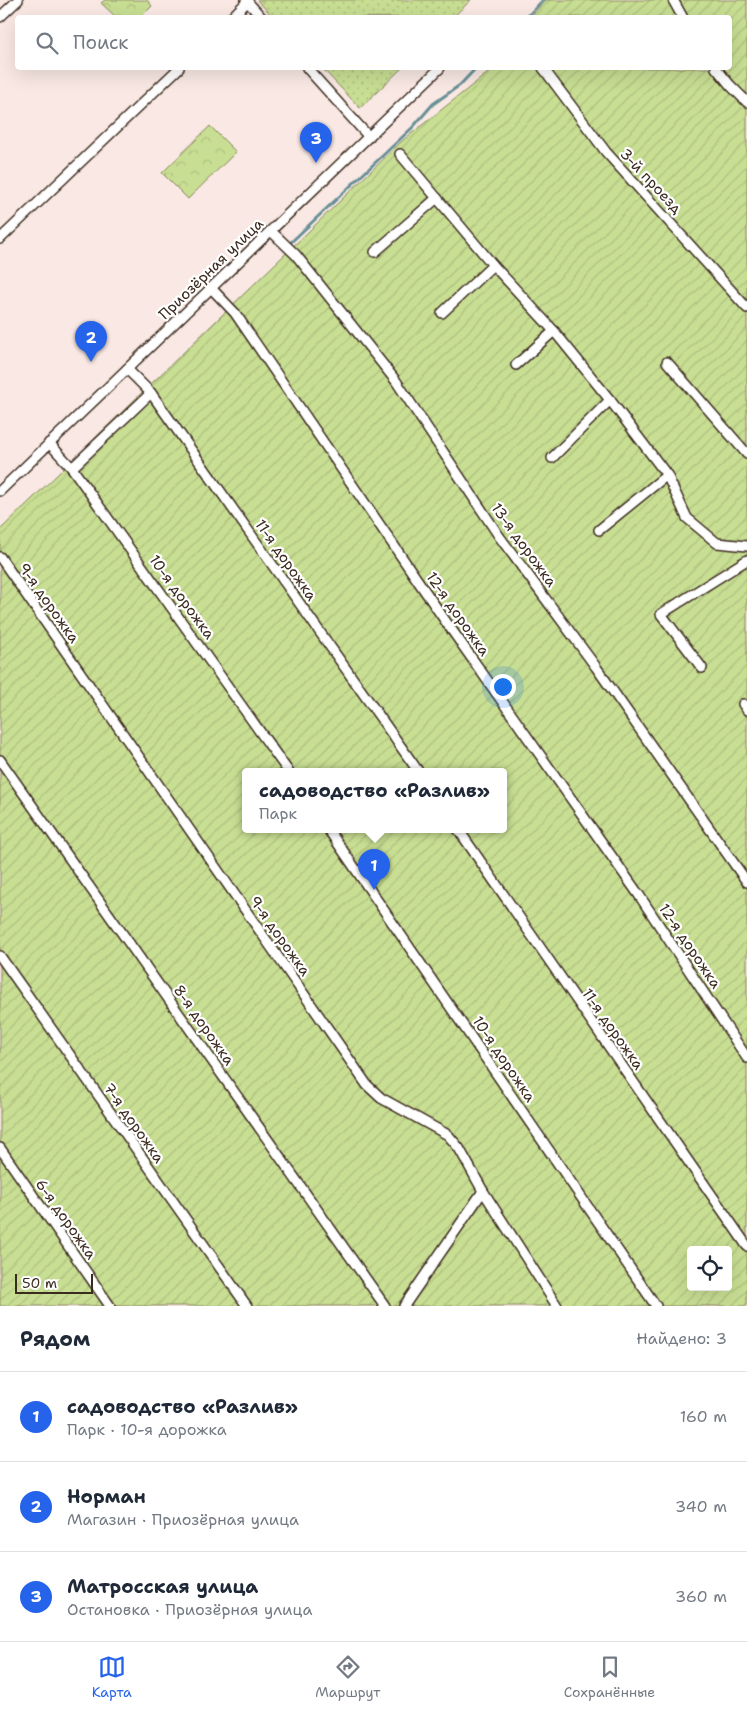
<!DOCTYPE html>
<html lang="ru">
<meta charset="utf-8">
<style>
body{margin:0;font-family:"Shantell Sans",sans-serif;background:#f6f6f7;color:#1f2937}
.controls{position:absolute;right:15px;bottom:15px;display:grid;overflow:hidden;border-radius:5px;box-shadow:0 5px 20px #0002}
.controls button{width:45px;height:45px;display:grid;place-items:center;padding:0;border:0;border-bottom:1px solid #e0e1e3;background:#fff;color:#1f2937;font:25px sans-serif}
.scale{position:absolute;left:15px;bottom:12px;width:78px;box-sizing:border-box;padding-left:5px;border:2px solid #3b2a1e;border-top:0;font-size:14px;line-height:18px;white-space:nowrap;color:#3b2a1e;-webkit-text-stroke:4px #fff;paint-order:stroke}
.you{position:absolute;left:502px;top:686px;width:18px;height:18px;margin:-12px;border:4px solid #fff;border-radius:50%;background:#1a73e8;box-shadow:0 0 0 8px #1a73e833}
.badge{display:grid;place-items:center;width:32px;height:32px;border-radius:50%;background:#2563eb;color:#fff;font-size:16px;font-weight:700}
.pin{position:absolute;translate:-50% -41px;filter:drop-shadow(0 1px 2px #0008)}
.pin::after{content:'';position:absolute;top:26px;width:18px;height:15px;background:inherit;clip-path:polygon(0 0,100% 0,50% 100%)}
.popup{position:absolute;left:242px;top:768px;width:265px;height:65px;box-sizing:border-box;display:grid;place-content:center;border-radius:5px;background:#fff;filter:drop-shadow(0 1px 4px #0005);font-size:16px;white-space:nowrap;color:#747a83}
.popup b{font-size:19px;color:#1f2937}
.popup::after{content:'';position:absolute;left:50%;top:100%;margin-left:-10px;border:10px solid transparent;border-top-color:#fff}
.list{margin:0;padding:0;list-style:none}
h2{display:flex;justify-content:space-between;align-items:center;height:65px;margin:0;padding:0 20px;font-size:21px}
h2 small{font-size:16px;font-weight:400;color:#747a83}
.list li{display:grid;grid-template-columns:32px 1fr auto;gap:15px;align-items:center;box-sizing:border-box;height:90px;padding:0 20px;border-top:1px solid #e0e1e3}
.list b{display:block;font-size:19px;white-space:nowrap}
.list p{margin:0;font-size:16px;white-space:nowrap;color:#747a83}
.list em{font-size:16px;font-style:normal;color:#747a83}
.icon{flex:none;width:28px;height:28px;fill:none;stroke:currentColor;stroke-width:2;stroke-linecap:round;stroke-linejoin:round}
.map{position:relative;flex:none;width:747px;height:1306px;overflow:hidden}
.search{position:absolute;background:#fff;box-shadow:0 5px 20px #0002;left:15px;right:15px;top:15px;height:55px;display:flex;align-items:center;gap:12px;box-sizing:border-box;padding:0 18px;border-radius:5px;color:#747a83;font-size:19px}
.sheet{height:335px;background:#fff}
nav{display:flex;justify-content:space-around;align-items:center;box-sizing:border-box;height:70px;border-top:1px solid #e0e1e3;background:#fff;font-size:14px;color:#747a83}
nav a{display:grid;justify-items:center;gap:2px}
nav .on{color:#2563eb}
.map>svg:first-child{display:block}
.grass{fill:url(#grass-dots);stroke:#828458}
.park{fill:url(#park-crowns);stroke:#828458}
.garden{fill:url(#garden-furrows);stroke:#828458;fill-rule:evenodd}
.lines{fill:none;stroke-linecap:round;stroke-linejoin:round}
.stream{stroke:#688f96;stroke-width:3}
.street-casing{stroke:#3b2a1e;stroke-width:12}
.street{stroke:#fff;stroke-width:9}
.labels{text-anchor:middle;stroke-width:4.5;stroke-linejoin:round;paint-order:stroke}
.street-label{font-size:15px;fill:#3b2a1e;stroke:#fff}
</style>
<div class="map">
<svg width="747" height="1306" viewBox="0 0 747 1306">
<defs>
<pattern id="grass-dots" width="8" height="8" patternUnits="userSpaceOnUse" patternTransform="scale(1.25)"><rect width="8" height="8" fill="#c8de93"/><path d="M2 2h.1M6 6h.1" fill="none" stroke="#adbf7e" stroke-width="1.8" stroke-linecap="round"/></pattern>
<pattern id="park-crowns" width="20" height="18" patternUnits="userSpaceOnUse" patternTransform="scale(1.25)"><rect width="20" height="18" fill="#c8de93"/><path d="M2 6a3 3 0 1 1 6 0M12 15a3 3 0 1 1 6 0" fill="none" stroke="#adbf7e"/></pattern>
<pattern id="garden-furrows" width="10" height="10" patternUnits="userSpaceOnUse" patternTransform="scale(1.25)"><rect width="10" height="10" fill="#c8de93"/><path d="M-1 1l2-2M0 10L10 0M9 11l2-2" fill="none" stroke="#adbf7e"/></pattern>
</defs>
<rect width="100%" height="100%" fill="#f9e8e3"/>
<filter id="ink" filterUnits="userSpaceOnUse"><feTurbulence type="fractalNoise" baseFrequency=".02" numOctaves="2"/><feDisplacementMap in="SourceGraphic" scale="10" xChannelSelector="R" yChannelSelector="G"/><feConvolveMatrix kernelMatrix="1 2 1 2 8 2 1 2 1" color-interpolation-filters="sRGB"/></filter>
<g filter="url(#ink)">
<!-- grass -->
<g class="grass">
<polygon points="257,0 471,0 453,17 274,18"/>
<polygon points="322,68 402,68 360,108"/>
</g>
<!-- park -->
<g class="park">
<polygon points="105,0 147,0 152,6 141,17 116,17 101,3"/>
<polygon points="210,126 236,152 188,199 162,173"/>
</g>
<!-- garden -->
<path class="garden" d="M546 0H747V1306H0V530L402 141 494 68H730V18L530 17ZM245 771H503V829H245ZM691 1250H728V1287H691Z"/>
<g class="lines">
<!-- stream -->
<g class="stream">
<polyline points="526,18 543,0"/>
<polyline points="289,244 413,127 433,104 460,85 476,68"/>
</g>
<!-- street casing -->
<g class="street-casing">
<g id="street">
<polyline points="246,0 262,18"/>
<polyline points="673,0 683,18"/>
<polyline points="0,17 18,0"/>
<polyline points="231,18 248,1"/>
<polyline points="307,68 369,137"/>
<polyline points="543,68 606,152 747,308"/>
<polyline points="716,68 730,85 747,102"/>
<polyline points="400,154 493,265 554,331 610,400 667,475 687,518 717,543 747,546"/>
<polyline points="271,231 296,255 396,381 499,536 596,667 747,882"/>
<polyline points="0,239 179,68"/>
<polyline points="375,252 437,198"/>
<polyline points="211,288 235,313 444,619 639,895 747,1058"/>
<polyline points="442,313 493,265"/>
<polyline points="667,362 747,454"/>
<polyline points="516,365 554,331"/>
<polyline points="127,369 151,393 418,771"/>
<polyline points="49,443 72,468 288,771"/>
<polyline points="552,458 610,400"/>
<polyline points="72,468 151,393"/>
<polyline points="0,491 440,68"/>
<polyline points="599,530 667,475"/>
<polyline points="0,557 367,1085 381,1098 448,1135 459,1148 483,1191 557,1306"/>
<polyline points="702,668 661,614 747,560"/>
<polyline points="743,704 747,710"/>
<polyline points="0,760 385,1306"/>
<polyline points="328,829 656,1306"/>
<polyline points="458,829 747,1246"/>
<polyline points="0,956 247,1306"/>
<polyline points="0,1148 110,1306"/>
<polyline points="404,1306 483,1191"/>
</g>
</g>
<!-- street -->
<use href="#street" class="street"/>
</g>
</g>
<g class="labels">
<!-- street labels -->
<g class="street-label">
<text transform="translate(651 181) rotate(47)" y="5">3-й проезд</text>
<text transform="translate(211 269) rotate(-44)" y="5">Приозёрная улица</text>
<text transform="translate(524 545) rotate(54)" y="5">13-я дорожка</text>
<text transform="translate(286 560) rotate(55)" y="5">11-я дорожка</text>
<text transform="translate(182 597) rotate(54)" y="5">10-я дорожка</text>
<text transform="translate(49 603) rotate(55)" y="5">9-я дорожка</text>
<text transform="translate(458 614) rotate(55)" y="5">12-я дорожка</text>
<text transform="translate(280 936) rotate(55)" y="5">9-я дорожка</text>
<text transform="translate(690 946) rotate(56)" y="5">12-я дорожка</text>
<text transform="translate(204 1025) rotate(55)" y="5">8-я дорожка</text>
<text transform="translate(613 1029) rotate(55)" y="5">11-я дорожка</text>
<text transform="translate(504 1059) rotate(56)" y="5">10-я дорожка</text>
<text transform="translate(134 1123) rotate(55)" y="5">7-я дорожка</text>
<text transform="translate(66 1219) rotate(55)" y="5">6-я дорожка</text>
</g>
</g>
</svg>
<div class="controls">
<button><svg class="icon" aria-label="locate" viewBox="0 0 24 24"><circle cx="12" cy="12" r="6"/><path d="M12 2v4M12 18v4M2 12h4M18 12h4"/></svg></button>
</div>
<div class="scale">50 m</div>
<div class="you"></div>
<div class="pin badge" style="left:374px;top:890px">1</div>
<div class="popup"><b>садоводство «Разлив»</b>Парк</div>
<div class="pin badge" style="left:91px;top:362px">2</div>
<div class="pin badge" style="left:316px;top:163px">3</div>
<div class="search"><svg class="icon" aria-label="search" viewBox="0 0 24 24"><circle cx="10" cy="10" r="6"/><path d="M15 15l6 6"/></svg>Поиск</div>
</div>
<section class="sheet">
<h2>Рядом<small>Найдено: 3</small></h2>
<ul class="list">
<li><span class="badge">1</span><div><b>садоводство «Разлив»</b><p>Парк · 10-я дорожка</p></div><em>160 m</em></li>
<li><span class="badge">2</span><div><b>Норман</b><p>Магазин · Приозёрная улица</p></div><em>340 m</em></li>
<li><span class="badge">3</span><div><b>Матросская улица</b><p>Остановка · Приозёрная улица</p></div><em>360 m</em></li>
</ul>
</section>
<nav>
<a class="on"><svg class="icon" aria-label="map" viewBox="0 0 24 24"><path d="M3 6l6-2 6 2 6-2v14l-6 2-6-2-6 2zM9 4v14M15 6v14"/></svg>Карта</a>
<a><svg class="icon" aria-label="directions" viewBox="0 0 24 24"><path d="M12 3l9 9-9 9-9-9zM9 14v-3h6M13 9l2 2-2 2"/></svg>Маршрут</a>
<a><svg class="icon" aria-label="saved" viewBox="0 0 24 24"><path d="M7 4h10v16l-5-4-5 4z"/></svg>Сохранённые</a>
</nav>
